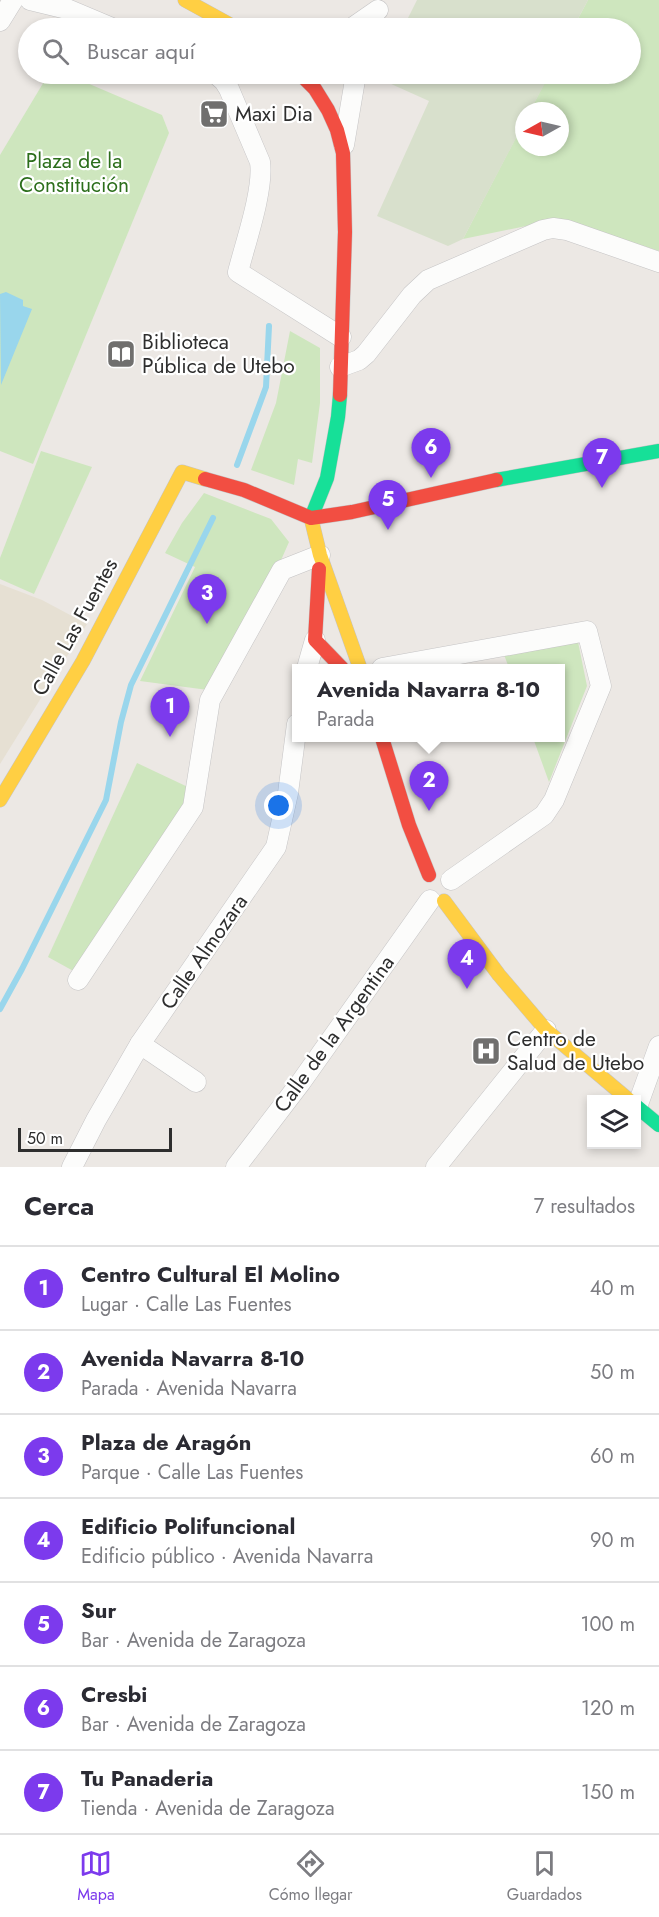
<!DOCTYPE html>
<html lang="es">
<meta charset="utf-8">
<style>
body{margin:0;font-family:Jost,sans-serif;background:#f2f2f3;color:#2b2b33}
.controls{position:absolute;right:18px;bottom:18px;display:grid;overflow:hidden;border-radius:0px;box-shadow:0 3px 9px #0003}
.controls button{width:54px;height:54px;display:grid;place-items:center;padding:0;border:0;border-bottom:2px solid #e1e1e2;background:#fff;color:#2b2b33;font:30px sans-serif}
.compass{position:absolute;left:515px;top:102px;width:54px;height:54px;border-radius:50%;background:#fff;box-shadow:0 3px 9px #0003;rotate:262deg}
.scale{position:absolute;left:18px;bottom:15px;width:154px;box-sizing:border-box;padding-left:6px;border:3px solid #2e2e2e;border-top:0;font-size:16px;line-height:21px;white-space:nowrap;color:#2e2e2e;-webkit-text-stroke:4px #fff;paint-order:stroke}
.you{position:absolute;left:279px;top:806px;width:21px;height:21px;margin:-15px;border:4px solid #fff;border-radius:50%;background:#1a73e8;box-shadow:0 0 0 9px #1a73e833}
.badge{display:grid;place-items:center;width:39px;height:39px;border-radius:50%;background:#7c3aed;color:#fff;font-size:20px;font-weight:700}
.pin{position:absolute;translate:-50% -50px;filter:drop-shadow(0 2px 3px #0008)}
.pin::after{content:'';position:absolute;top:32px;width:21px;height:18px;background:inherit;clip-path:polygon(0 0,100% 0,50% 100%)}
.popup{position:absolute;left:292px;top:664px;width:273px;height:78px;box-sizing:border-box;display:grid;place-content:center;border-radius:0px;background:#fff;filter:drop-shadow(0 2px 4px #0005);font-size:20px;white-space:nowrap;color:#7c7c81}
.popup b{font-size:22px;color:#2b2b33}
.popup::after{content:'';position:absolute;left:50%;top:100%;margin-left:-12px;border:12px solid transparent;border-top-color:#fff}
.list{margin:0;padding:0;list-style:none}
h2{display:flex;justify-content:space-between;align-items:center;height:78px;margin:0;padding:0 24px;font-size:26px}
h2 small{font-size:20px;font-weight:400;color:#7c7c81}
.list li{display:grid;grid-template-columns:39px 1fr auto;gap:18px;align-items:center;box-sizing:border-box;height:84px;padding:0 24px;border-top:2px solid #e1e1e2}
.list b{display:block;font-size:22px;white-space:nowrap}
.list p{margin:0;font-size:20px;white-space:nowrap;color:#7c7c81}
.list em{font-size:20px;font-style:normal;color:#7c7c81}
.icon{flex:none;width:33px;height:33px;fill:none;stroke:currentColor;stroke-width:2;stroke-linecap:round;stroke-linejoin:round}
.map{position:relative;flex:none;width:659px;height:1167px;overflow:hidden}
.search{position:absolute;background:#fff;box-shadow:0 3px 9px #0003;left:18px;right:18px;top:18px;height:66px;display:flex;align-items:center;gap:15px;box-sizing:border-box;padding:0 21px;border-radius:33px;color:#7c7c81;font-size:22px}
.sheet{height:666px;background:#fff}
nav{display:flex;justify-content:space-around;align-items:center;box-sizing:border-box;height:84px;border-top:2px solid #e1e1e2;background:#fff;font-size:16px;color:#7c7c81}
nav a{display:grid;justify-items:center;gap:3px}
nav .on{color:#7c3aed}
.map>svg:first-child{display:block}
.education{fill:#e6e0d3}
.green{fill:#cee6be}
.cemetery{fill:#d8e0cc}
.water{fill:#99d6ec}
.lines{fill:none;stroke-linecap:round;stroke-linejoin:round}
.stream{stroke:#99d6ec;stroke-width:6}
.street-casing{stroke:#c5c4c5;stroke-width:21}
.fast-casing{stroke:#c5c4c5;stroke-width:15}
.slow-casing{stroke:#c5c4c5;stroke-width:15}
.jam-casing{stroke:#c5c4c5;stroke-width:15}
.street{stroke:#fcfcfb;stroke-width:20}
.fast{stroke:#16e098;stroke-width:14}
.slow{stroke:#ffcf43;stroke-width:14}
.jam{stroke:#f24e42;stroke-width:14}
.labels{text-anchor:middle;stroke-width:4.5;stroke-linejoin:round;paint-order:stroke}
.poi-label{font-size:21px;fill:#2e2e2e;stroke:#fff;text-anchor:start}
.park-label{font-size:21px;fill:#2c6e1b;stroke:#fff}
.street-label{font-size:21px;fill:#2e2e2e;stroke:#fff}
</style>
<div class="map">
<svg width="659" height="1167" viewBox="0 0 659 1167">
<rect width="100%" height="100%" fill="#ece8e4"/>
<!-- education -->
<polygon class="education" points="0,584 42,600 87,624 0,764"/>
<!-- green -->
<g class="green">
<polygon points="588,0 659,0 659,251 560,219 463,239 524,122 524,147 560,147 560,111 530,111 549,74 630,74 630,28 573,28"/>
<polygon points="66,74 162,115 169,133 33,464 0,451 0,155 45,80"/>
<polygon points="290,331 320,348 320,403 312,463 298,459 294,485 251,470 276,403"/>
<polygon points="41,451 92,467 34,594 0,579 0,558"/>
<polygon points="204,493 271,519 289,542 278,567 208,690 140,681 195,567 165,553 182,523"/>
<polygon points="577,637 587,686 549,782 533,738 561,738 561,668 509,668 503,652"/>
<polygon points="137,763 190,788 187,805 77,973 48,957"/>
</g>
<!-- cemetery -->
<g class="cemetery">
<polygon points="417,0 588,0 573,28 403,28"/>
<polygon points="382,74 550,74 530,111 524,111 524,123 463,239 448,246 377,216 429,101 380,79"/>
</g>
<!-- water -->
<polygon class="water" points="6,292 23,300 23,306 32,309 1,385 0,294"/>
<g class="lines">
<!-- stream -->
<g class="stream">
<polyline points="237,465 266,387 269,326"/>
<polyline points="0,1009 22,969 106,800 121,722 131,685 213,518"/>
</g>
<!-- street casing -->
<g class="street-casing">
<g id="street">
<polyline points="30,0 67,9 112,28"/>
<polyline points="0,21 13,0"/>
<polyline points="352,28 378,10"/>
<path d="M216 74 224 81 229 89 260 162C264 190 245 244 238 272L341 337"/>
<polyline points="344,145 356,74"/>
<polyline points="340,367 359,360 366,354 412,295 428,280 543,230 553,228 567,230 659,262"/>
<polyline points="307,668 315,640"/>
<polyline points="382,668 587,631 601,686 554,800 544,815 451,880"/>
<polyline points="78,980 193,807 210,700 282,570 320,555"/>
<polyline points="140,1044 196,1082"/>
<polyline points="637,1107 659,1046"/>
<polyline points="72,1167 96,1120 140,1044 276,847 288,793 297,724"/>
<polyline points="236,1167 301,1082 430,900"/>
<polyline points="436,1167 546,1030"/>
</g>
</g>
<!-- fast casing -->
<g class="fast-casing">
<g id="fast">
<polyline points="496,480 659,451"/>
<polyline points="311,518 327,478 338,417 340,395"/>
<polyline points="636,1106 659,1125"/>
</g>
</g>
<!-- slow casing -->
<g class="slow-casing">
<g id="slow">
<polyline points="185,0 236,28"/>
<polyline points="311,518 320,555 360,668"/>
<polyline points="0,800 83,661 182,472 205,479"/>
<polyline points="444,901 499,975 546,1030 629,1100"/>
</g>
</g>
<!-- jam casing -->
<g class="jam-casing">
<g id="jam">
<polyline points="300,74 315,89 328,110 337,130 343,153 345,232 340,395"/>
<polyline points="205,479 244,490 311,518 352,512 496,480"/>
<polyline points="319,569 315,640 342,668"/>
<polyline points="382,738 409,825 429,875"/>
</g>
</g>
<!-- street -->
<use href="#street" class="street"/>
<!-- fast -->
<use href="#fast" class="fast"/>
<!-- slow -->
<use href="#slow" class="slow"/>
<!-- jam -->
<use href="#jam" class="jam"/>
</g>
<!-- icons -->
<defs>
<g id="supermarket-square" transform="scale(1.5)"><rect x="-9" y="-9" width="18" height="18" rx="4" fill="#706f6e" stroke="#fff"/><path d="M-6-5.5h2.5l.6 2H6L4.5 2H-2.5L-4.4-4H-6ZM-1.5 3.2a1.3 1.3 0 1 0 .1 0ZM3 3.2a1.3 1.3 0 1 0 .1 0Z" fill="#fff"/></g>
<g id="library-square" transform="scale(1.5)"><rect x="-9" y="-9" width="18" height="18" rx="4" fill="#706f6e" stroke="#fff"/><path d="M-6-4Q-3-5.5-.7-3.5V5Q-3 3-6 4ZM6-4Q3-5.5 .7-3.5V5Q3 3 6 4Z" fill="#fff"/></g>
<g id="hospital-square" transform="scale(1.5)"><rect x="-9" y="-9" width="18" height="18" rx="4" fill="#706f6e" stroke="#fff"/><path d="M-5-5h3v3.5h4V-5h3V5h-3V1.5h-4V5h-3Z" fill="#fff"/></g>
</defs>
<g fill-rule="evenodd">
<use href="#supermarket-square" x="214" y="114"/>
<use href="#library-square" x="121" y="354"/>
<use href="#hospital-square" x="486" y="1051"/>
</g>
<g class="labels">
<!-- poi labels -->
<g class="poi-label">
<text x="235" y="121">Maxi Dia</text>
<text x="142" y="349">Biblioteca<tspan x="142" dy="24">Pública de Utebo</tspan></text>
<text x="507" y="1046">Centro de<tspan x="507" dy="24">Salud de Utebo</tspan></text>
</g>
<!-- park labels -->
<g class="park-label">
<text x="74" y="168">Plaza de la<tspan x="74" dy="24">Constitución</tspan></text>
</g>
<!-- street labels -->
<g class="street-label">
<text transform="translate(75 627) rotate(-61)" y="7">Calle Las Fuentes</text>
<text transform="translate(204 952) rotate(-55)" y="7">Calle Almozara</text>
<text transform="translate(334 1034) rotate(-54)" y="7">Calle de la Argentina</text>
</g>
</g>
</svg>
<div class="controls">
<button><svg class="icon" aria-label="layers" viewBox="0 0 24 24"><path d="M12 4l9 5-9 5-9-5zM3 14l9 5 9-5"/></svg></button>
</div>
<svg class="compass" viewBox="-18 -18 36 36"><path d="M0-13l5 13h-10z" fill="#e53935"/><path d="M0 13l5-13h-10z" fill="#7c7c81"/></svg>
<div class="scale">50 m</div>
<div class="you"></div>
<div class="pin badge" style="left:170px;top:737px">1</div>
<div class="pin badge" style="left:429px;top:811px">2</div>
<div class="popup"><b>Avenida Navarra 8-10</b>Parada</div>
<div class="pin badge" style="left:207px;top:624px">3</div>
<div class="pin badge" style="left:467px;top:989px">4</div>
<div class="pin badge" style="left:388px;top:530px">5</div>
<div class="pin badge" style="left:431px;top:478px">6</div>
<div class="pin badge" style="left:602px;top:488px">7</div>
<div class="search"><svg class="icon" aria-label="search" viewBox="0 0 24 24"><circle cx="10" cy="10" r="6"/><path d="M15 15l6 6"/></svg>Buscar aquí</div>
</div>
<section class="sheet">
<h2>Cerca<small>7 resultados</small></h2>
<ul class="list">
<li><span class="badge">1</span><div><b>Centro Cultural El Molino</b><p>Lugar · Calle Las Fuentes</p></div><em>40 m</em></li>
<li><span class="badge">2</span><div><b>Avenida Navarra 8-10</b><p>Parada · Avenida Navarra</p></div><em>50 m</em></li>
<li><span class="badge">3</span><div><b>Plaza de Aragón</b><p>Parque · Calle Las Fuentes</p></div><em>60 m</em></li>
<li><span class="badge">4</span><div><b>Edificio Polifuncional</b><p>Edificio público · Avenida Navarra</p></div><em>90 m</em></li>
<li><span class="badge">5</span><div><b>Sur</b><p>Bar · Avenida de Zaragoza</p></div><em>100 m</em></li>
<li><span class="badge">6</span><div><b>Cresbi</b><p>Bar · Avenida de Zaragoza</p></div><em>120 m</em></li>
<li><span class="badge">7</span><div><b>Tu Panaderia</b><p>Tienda · Avenida de Zaragoza</p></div><em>150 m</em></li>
</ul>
</section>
<nav>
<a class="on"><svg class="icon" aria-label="map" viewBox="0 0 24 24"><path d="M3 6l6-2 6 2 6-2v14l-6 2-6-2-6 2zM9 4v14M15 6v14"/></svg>Mapa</a>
<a><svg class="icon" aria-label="directions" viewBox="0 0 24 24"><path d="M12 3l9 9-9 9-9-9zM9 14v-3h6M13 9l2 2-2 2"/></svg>Cómo llegar</a>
<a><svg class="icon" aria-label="saved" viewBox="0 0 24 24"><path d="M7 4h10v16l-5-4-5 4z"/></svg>Guardados</a>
</nav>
